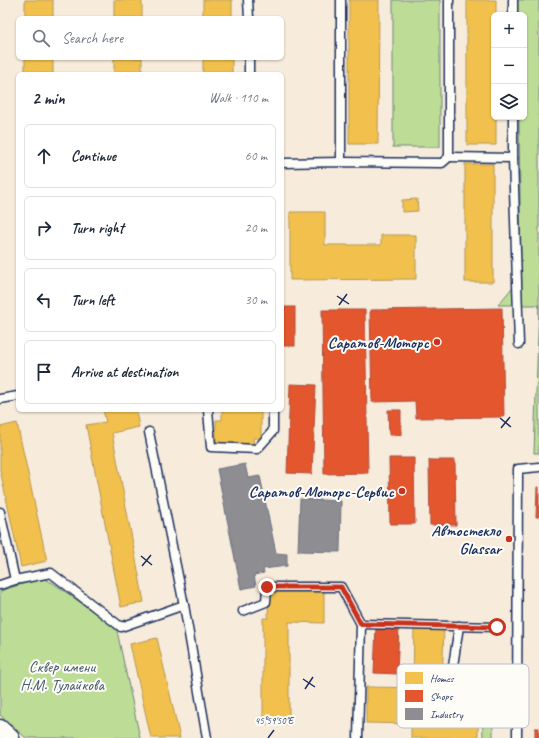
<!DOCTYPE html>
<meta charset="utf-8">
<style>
body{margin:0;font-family:Caveat,sans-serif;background:#f6f6f7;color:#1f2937}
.controls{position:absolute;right:12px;top:12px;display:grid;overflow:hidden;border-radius:6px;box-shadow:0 1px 3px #0004}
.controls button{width:36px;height:36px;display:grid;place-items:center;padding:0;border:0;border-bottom:1px solid #e0e1e3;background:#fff;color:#1f2937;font:20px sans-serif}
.stop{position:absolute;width:12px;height:12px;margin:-9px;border:3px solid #c8321e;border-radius:50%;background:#fff}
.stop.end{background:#c8321e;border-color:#fff;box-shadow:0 1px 4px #0008}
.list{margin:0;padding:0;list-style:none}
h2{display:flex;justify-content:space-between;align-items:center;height:52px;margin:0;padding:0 16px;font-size:17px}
h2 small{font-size:13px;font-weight:400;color:#747a83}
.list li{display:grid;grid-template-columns:26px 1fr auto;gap:12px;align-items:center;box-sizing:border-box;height:64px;margin:0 8px 8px;padding:0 8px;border:1px solid #e0e1e3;border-radius:6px}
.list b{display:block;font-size:15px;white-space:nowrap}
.list em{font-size:13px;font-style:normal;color:#747a83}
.icon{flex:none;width:22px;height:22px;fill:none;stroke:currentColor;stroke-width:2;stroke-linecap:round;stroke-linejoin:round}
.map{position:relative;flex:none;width:539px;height:738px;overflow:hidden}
.search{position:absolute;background:#fff;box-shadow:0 1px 3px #0004;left:16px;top:16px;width:268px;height:44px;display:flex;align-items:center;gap:10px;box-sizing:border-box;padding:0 14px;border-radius:6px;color:#747a83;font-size:15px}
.panel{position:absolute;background:#fff;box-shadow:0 1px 3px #0004;left:16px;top:72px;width:268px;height:340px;border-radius:6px}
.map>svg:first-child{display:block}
.green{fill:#bddd96;stroke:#6c867a}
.homes{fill:#f2c14e;stroke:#b29553}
.shops{fill:#e4572e;stroke:#a84b3c}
.industry{fill:#8d8d92;stroke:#6b7182}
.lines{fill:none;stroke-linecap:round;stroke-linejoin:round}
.service-casing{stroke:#1b2f5e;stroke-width:11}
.minor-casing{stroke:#1b2f5e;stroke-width:19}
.service{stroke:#fdfcf7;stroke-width:8}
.minor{stroke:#fdfcf7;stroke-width:16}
.route{stroke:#c8321e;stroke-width:5}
.ticks{fill:none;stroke:#1b2f5e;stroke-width:1.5}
.poi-dot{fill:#c8321e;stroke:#fdfcf7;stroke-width:1.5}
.labels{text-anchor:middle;stroke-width:4;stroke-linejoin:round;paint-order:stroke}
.poi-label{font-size:16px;font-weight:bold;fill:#1b2f5e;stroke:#fdfcf7;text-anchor:end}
.park-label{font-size:16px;fill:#445a6c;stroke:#fdfcf7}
.key{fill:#fdfcf7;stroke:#b9bec9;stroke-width:1}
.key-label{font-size:11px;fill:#1b2f5e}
.ticks-label{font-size:10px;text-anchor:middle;fill:#1b2f5e;stroke:#fdfcf7;stroke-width:4;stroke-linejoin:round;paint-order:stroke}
</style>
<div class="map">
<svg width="539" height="738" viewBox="0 0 539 738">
<rect width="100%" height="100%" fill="#f7ebdb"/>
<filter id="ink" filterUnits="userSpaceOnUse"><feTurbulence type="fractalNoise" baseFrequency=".025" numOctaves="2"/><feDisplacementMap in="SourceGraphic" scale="8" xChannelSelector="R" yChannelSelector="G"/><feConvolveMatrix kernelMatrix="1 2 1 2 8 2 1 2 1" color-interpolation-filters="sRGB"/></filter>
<g filter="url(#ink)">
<!-- green -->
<g class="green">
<rect x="393" y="0" width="47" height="147"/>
<polygon points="517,0 539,0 539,453 534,453 539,305 498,305 521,277 519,117 524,117 524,15 517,15"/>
<polygon points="42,578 53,583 108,622 117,631 140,738 26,738 0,715 0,591"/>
<polygon points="447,688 489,690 493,699 493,738 483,738 482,701 449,701"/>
</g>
<!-- homes -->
<g class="homes">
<rect x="25" y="0" width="28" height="18"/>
<rect x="114" y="0" width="28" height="18"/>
<rect x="203" y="0" width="29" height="18"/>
<polygon points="349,0 379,0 378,144 349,144"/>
<polygon points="467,0 496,0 496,15 494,15 494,117 496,117 496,145 467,145"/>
<rect x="25" y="58" width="28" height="16"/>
<rect x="114" y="58" width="28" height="16"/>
<rect x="203" y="58" width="29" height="16"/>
<rect x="465" y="164" width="28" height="118"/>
<polygon points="417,199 418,211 402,212 402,200"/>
<polygon points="290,212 325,212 325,245 381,245 381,235 416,235 416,279 290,280"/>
<polygon points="103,410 136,410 139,427 112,433 144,602 121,607 86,425 106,422"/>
<polygon points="222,410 261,410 261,438 253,438 254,444 216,444 216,420 222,420"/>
<polygon points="17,423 47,561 21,567 0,470 0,427"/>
<polygon points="269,588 324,589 324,623 289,622 289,724 263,724 263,618 268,618"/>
<polygon points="414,626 444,627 442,687 413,686"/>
<polygon points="157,638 180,738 151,738 130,644"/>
<polygon points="366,687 431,688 431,712 478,713 478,738 411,738 411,724 366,723"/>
</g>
<!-- shops -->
<g class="shops">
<rect x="282" y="307" width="13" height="39"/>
<polygon points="502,308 504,417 416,418 415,401 372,402 370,310"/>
<polygon points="322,310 365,310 368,473 324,474"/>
<polygon points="290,384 316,385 312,474 287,473"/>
<polygon points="388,410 401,410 401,435 389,435"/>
<polygon points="389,458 414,458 415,524 390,524"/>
<polygon points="429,460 455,460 456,525 430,525"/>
<polygon points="537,487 539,487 539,517 536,517"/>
<polygon points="376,626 399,626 397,674 374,673"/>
<rect x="535" y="728" width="4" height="10"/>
</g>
<!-- industry -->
<g class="industry">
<polygon points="245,464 248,478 260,476 276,553 287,554 287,566 263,569 264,573 254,575 256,586 241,589 217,469"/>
<polygon points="300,499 341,501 340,552 298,551"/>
</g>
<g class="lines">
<!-- service casing -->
<g class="service-casing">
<g id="service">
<polyline points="248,0 249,18"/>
<polyline points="513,0 513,15"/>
<polyline points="249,58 249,74"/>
<polyline points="513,117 513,158 519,344"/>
<polyline points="449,157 513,158"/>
<polyline points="341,162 341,0"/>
<polyline points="282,163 341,162 442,163 449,157 449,0"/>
<polyline points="0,399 18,396"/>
<polyline points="208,410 211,447 257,449 273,431 273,410"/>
<polyline points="149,432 184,605 207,738"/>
<polyline points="0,512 15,580"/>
<polyline points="0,585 15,580 51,573 121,627 184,605"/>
<polyline points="243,611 266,602 267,587 341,587 361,624 358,738"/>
<polyline points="361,624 497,627"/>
<polyline points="459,626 450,686 517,690"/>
<polyline points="517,738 518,469 539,467"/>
</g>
</g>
<!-- minor casing -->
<g class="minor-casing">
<polyline id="minor" points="0,728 11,738"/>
</g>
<!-- service -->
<use href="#service" class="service"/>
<!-- minor -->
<use href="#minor" class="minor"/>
</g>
</g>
<g class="lines" filter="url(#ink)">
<!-- route -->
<polyline class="route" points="267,587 341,587 361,624 497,627"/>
</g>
<!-- ticks -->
<path class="ticks" d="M337 296 349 304M339 305 347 294M500 418 511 427M501 428 510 417M141 556 152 565M142 566 151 555M303 679 315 687M305 689 313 677M268 738 274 730"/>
<!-- markers -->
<g class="poi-dot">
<circle cx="437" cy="342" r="4"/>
<circle cx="402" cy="491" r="4"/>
<circle cx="509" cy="539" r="4"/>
</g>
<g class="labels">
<!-- poi labels -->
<g class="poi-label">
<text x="429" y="348">Саратов-Моторс</text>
<text x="394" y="497">Саратов-Моторс-Сервис</text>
<text x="501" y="536">Автостекло<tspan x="501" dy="18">Glassar</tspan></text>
</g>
<!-- park labels -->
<g class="park-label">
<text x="62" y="672">Сквер имени<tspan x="62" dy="18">Н.М. Тулайкова</tspan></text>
</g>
</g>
<!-- legend -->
<rect x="397" y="664" width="132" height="64" rx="6" class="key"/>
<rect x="405" y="672" width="18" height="12" fill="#f2c14e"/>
<rect x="405" y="690" width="18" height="12" fill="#e4572e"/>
<rect x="405" y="708" width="18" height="12" fill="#8d8d92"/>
<g class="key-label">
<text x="430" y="682">Homes</text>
<text x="430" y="700">Shops</text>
<text x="430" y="718">Industry</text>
</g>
<g class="ticks-label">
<text x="274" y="724">45°59'50"E</text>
</g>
</svg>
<div class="controls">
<button>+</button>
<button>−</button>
<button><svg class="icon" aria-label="layers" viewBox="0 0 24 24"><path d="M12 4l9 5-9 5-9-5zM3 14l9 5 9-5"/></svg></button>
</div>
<div class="stop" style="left:497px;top:627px"></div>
<div class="stop end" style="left:267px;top:587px"></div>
<div class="search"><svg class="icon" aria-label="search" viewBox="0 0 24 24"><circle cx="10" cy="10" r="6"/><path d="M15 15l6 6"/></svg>Search here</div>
<section class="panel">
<h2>2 min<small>Walk · 110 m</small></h2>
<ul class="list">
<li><svg class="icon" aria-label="ahead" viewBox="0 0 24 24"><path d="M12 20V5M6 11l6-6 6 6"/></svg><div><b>Continue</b></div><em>60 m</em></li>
<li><svg class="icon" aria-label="right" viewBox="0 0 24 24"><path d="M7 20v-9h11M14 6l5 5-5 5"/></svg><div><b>Turn right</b></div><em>20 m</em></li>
<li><svg class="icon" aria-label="left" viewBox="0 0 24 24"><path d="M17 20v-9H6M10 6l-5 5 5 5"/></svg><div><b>Turn left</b></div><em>30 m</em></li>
<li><svg class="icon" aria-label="arrive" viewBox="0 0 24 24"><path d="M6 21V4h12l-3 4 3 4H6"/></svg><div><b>Arrive at destination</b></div></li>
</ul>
</section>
</div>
